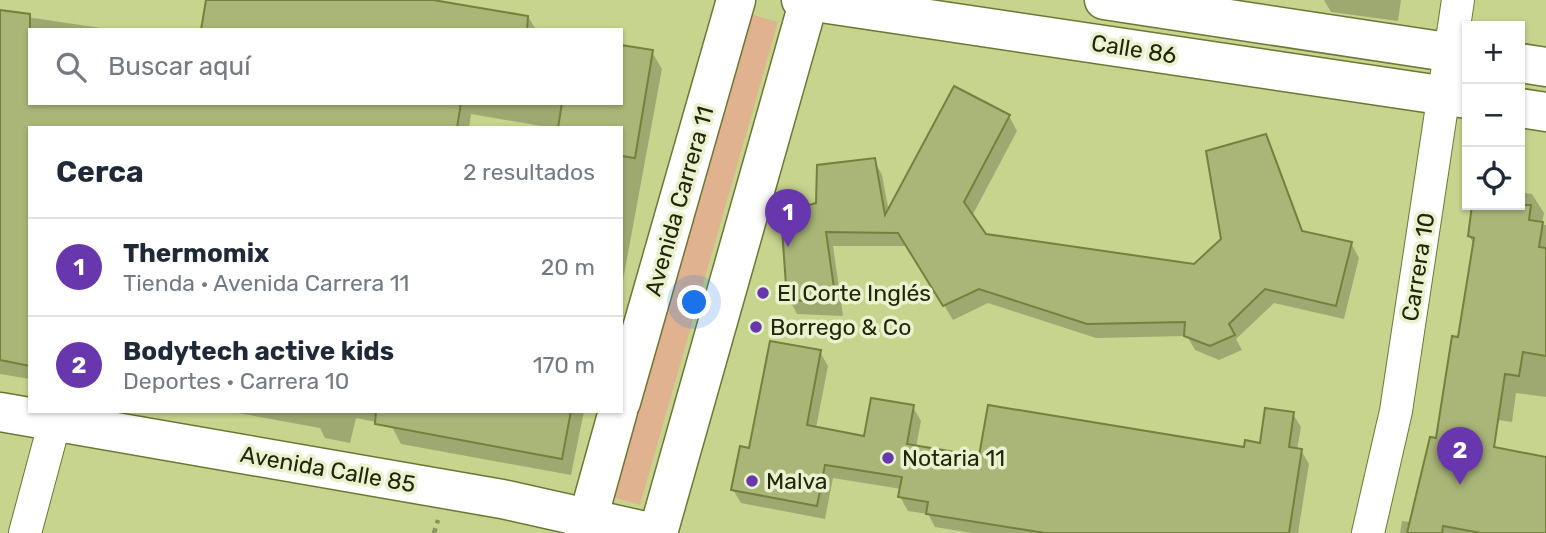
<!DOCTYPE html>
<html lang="es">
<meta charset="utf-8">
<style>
body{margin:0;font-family:Rubik,sans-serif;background:#f6f6f7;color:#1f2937}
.controls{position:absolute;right:21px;top:21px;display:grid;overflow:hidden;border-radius:0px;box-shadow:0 2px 5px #0004}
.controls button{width:63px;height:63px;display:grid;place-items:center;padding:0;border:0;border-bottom:2px solid #e0e1e3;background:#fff;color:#1f2937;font:35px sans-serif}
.you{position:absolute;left:695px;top:303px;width:24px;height:24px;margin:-18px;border:5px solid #fff;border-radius:50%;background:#1a73e8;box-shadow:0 0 0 10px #1a73e833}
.badge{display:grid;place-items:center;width:46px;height:46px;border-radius:50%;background:#6837ae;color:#fff;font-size:23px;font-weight:700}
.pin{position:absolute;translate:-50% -58px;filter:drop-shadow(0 2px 4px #0008)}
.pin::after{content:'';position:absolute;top:37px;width:24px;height:21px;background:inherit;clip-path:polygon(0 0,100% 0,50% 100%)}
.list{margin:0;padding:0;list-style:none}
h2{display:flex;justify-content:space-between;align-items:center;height:91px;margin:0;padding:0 28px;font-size:30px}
h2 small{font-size:23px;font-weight:400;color:#747a83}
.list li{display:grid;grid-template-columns:46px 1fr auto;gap:21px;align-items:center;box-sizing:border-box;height:98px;padding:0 28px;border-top:2px solid #e0e1e3}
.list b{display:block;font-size:26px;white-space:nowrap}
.list p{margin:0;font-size:23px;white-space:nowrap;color:#747a83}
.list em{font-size:23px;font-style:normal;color:#747a83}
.icon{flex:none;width:38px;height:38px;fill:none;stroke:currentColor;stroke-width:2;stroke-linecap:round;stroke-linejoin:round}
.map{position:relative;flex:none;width:1546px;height:533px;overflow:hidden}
.search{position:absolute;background:#fff;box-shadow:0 2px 5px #0004;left:28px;top:28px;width:595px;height:77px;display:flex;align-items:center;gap:18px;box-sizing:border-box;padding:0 24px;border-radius:0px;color:#747a83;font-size:26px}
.panel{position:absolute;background:#fff;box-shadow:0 2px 5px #0004;left:28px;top:126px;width:595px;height:287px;border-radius:0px}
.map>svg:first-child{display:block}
.green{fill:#e1b28f}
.shadow{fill:#0003}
.building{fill:#aab678;stroke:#74813c;stroke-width:2}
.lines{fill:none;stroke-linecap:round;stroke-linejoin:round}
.street-casing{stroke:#6b7733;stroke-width:34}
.secondary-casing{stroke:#6b7733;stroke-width:41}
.path{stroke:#88935c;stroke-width:4.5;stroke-dasharray:5 5;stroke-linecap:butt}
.street{stroke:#fff;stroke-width:32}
.secondary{stroke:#fff;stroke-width:38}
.poi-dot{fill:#6837ae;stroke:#e9f1ce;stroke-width:2.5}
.labels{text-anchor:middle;stroke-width:7;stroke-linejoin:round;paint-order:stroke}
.street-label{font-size:23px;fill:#212609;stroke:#e9f1ce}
.poi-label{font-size:23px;fill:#212609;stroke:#e9f1ce;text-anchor:start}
</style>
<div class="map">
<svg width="1546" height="533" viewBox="0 0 1546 533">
<rect width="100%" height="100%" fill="#c6d48e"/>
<!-- green -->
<polygon class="green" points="743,12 778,22 640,505 605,495"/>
<!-- shadow -->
<g class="shadow">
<polygon points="208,0 418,0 529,18 536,30 202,30"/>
<polygon points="1324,0 1401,0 1398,21 1331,12"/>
<polygon points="0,13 114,30 30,30 30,103 621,103 652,52 662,69 621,291 621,128 553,128 471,114 469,128 30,128 30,379 0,374"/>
<polygon points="1009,116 1017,131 972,216 985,235 1195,266 1223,239 1265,136 1273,150 1304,233 1351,243 1359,258 1344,319 1274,303 1236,339 1242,350 1219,360 1195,350 1187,336 1096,338 988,303 953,320 908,246 833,246 843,316 797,314 789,299 818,205 874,160 882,175 889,212"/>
<polygon points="1520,192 1532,194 1544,213 1542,225 1546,225 1546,397 1516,393 1512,422 1456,414 1460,339 1474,244 1469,236 1474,205 1520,205"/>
<polygon points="820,352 828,366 816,428 866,438 913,407 921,421 916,447 981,458 1246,449 1262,445 1293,414 1301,427 1297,450 1301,450 1309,464 1298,533 972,533 935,527 928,514 908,511 900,497 901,489 833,478 825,519 741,503 733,490 750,450"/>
<polygon points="227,411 584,411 571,475 401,444 391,425 356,418 350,443 325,438 320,428"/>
<polygon points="1546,459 1546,533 1400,533 1402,521 1411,522"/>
</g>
<!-- building -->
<g class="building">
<polygon points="206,0 433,0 528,16 527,30 201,30"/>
<polygon points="0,10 30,14 30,103 461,103 457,128 30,128 30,366 0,360"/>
<polygon points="621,45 653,50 635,158 621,156 621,128 558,128 562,103 621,103"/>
<polygon points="954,86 1010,115 964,202 986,234 1194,264 1221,239 1206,151 1266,134 1302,231 1352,242 1336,306 1265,289 1229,324 1235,335 1210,346 1184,336 1185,322 1087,324 979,289 943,306 898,233 826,232 836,302 787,300 781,214 816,203 817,165 875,158 885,215"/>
<polygon points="1472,205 1531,205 1529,220 1543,222 1539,247 1546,248 1546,356 1523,352 1519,376 1505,374 1494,447 1546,457 1546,533 1481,533 1443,526 1442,533 1407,533 1430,437 1436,438 1452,336 1458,337 1474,238 1468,236"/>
<polygon points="770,341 821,350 807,425 864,436 871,398 914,405 907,444 979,456 988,405 1244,447 1245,440 1260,443 1265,408 1294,412 1289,447 1302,449 1289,533 1045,533 926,514 928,502 898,497 902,477 825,465 817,506 731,490 740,446 749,448"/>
<polygon points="376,411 571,411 562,459 375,424"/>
</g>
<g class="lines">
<!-- street casing -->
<g class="street-casing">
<g id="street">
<polyline points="25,533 55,421"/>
<polyline points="1368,533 1396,411 1458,0"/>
</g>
</g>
<!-- secondary casing -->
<g class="secondary-casing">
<g id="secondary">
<polyline points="801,0 1467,99"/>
<polyline points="1104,0 1467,55"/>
<polyline points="1520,63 1546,67"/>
<polyline points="1520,108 1546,112"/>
<polyline points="621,402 736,0"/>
<polyline points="0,412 502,499 654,533"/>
<polyline points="584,533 618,411"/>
<polyline points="658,533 809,0"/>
</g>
</g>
<!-- path -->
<polyline class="path" points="434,533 438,520"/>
<!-- street -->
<use href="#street" class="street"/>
<!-- secondary -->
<use href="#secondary" class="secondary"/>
</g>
<!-- markers -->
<g class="poi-dot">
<circle cx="763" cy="293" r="7"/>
<circle cx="756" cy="327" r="7"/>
<circle cx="888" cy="458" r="7"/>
<circle cx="752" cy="481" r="7"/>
</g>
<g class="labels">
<!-- street labels -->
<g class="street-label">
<text transform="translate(1134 49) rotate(9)" y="8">Calle 86</text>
<text transform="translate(679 201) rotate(-74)" y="8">Avenida Carrera 11</text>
<text transform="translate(1418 267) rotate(-81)" y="8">Carrera 10</text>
<text transform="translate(328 469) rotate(10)" y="8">Avenida Calle 85</text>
</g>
<!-- poi labels -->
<g class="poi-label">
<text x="777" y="301">El Corte Inglés</text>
<text x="770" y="335">Borrego &amp; Co</text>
<text x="902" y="466">Notaria 11</text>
<text x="766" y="489">Malva</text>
</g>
</g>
</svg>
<div class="controls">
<button>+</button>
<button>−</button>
<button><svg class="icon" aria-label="locate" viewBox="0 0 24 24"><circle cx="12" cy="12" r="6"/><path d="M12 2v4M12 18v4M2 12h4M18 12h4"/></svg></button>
</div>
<div class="you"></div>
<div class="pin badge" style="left:788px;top:247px">1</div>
<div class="pin badge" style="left:1460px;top:485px">2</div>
<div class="search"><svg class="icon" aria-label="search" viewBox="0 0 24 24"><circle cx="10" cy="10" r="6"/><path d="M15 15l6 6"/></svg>Buscar aquí</div>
<section class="panel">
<h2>Cerca<small>2 resultados</small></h2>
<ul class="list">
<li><span class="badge">1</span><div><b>Thermomix</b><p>Tienda · Avenida Carrera 11</p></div><em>20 m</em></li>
<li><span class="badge">2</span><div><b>Bodytech active kids</b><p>Deportes · Carrera 10</p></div><em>170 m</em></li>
</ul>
</section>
</div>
